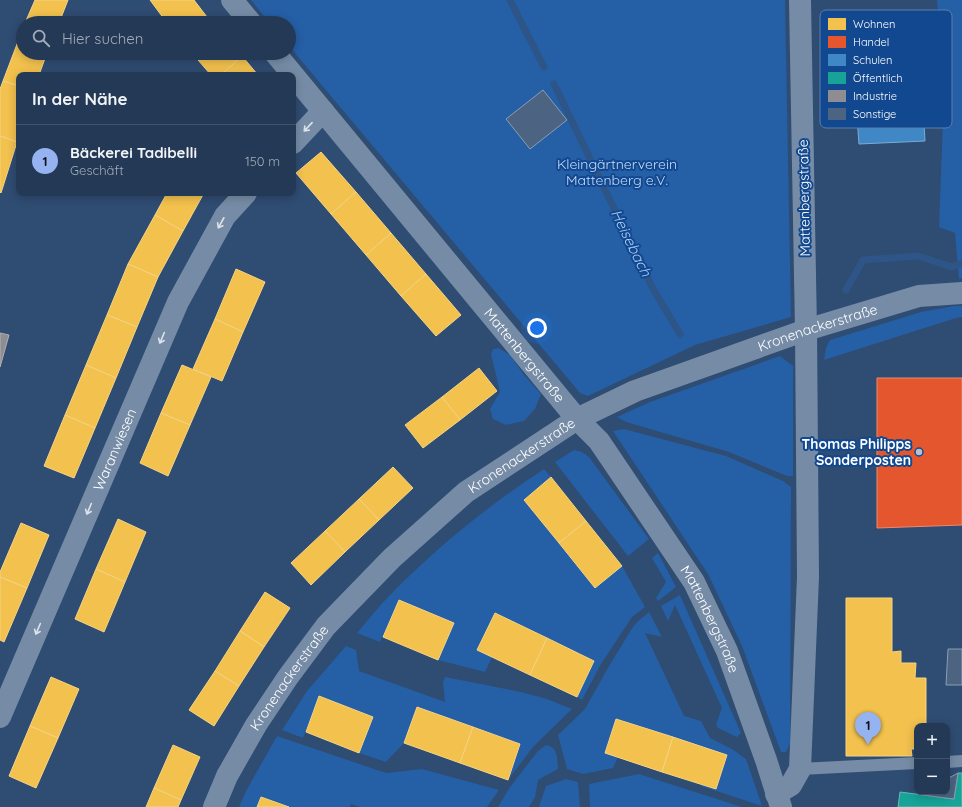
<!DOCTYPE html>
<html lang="de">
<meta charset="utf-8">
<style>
body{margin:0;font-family:Quicksand,sans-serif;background:#2b405c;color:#f1f3f6}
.controls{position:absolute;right:12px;bottom:12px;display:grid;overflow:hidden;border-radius:8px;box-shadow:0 2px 10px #0003}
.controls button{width:36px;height:36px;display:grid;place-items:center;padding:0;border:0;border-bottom:1px solid #40536c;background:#233956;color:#f1f3f6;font:20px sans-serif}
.you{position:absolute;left:537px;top:328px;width:14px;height:14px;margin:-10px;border:3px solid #fff;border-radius:50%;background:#1a73e8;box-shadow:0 0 0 6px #1a73e833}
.badge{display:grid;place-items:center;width:26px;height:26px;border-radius:50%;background:#95b2f1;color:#111;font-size:13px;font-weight:700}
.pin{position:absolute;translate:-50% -33px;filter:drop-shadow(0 1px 2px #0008)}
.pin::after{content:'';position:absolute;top:21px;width:14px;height:12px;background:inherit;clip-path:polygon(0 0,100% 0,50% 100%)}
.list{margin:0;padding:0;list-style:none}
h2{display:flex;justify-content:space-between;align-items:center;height:52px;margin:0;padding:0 16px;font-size:17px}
h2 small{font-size:13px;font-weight:400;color:#a3acb9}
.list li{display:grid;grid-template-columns:26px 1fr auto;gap:12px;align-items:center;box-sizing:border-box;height:72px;padding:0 16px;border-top:1px solid #40536c}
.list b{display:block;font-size:15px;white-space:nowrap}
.list p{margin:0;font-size:13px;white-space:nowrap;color:#a3acb9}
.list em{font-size:13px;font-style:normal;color:#a3acb9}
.icon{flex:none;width:22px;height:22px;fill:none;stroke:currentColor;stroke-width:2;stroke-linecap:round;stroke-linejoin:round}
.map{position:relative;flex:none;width:962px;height:807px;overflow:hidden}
.search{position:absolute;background:#233956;box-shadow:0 2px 10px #0003;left:16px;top:16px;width:280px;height:44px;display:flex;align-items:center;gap:10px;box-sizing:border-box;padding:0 14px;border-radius:22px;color:#a3acb9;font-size:15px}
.panel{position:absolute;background:#233956;box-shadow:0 2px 10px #0003;left:16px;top:72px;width:280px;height:124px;border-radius:8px}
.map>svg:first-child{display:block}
.green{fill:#255fa6}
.homes{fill:#f2c14e;stroke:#f6d483}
.shops{fill:#e4572e;stroke:#ec896d}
.schools{fill:#3f88c5;stroke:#79acd6}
.public{fill:#17a398;stroke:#5dbfb7}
.industry{fill:#8d8d92;stroke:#afafb3}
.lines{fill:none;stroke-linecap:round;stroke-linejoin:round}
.stream{stroke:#2d5588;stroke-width:7}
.building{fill:#4c6482;stroke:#8b9db4}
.lane{stroke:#768ca6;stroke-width:12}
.street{stroke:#768ca6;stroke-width:22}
.oneway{stroke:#dde2e9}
.poi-dot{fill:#b6c0ce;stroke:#12488f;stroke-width:1.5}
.labels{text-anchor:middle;stroke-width:4;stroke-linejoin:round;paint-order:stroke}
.park-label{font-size:14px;fill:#c3ddfd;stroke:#12488f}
.street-label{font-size:14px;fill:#fff;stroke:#12488f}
.poi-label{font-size:14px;font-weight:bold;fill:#fff;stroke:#12488f;text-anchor:end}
.water-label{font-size:15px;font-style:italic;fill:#a7cdf9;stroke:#12488f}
.key{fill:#12488f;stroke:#597fb1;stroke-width:1}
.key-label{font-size:11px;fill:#fff}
</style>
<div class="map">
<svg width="962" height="807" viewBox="0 0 962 807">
<rect width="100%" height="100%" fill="#2f4c72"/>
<!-- green -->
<g class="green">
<polygon points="251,0 785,0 791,317 695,345 588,396 580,393 289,46 289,23 270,23"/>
<polygon points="937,0 962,0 962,278 959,279 955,233 939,227 944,94"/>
<polygon points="954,306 962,306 962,317 956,318 824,360 826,348 830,340 921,312"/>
<polygon points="499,348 510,355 524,375 541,394 535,409 524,421 506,425 493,419 490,409 500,392 491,354 493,349"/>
<polygon points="780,356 793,366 793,476 787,476 729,452 626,422 617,417 650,402"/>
<polygon points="624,429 726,456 783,481 791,487 790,743 786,752 781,752 742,646 708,574 613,431"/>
<polygon points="574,450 582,452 589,457 649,539 628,556 555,462"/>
<path d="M544 469 551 477 524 500 595 588 622 566 645 607 632 617 601 664 582 700 577 697 594 661 495 613 477 650 492 657 485 672 438 660 454 623 399 600 380 642 357 633C368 620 379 606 391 594 437 547 489 505 544 469Z"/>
<polygon points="658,553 676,587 658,601 656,598 666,582 652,558"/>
<polygon points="680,595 741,733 737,737 718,728 716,724 722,708 675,605 668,621 661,606"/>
<polygon points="649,612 662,637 645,633 684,716 701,721 710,738 732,749 746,759 762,806 701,786 701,784 716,789 727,755 616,719 605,753 618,757 613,768 583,774 567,769 558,735 585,709 609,666 631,630 637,622"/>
<polygon points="346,646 356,650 359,671 445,702 443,682 445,677 521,692 547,699 572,709 533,747 508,780 520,744 417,707 404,743 386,762 359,753 373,717 320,696 303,738 282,730 307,691"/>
<polygon points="277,736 386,773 422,769 499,790 487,807 360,807 351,804 350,807 289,807 261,797 257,807 239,807 246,791"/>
<path d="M546 745C559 748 557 758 558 769L538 780 535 797 529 807H498L510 787 538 751Z"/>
<polygon points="639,774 742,807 590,807 589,784"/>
<polygon points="566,779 578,782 580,807 539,807 546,786"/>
</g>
<!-- homes -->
<g class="homes">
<polygon points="35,0 68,0 59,23 25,23"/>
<polygon points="150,0 194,0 207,17 201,23 167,23"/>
<polygon points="207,17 213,23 201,23"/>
<polygon points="22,31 23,53 47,53 39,75 19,75 19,86 3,81"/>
<polygon points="192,53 239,53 242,56 221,75 211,75"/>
<polygon points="242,56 258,75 221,75"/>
<polygon points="3,81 19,86 19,135 17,142 0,136 0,89"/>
<polygon points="0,136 17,142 1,193 0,192"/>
<polygon points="321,152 356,192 331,214 296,173"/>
<polygon points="356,192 391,233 366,255 331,214"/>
<polygon points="167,193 204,193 183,231 155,215"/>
<polygon points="155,215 183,231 158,277 128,264"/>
<polygon points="391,233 426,274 401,296 366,255"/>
<polygon points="128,264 158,277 137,327 107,315"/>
<polygon points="236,269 265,282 243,332 215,319"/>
<polygon points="426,274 461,315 436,336 401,296"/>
<polygon points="107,315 137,327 116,378 86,365"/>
<polygon points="215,319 243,332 222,381 193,369"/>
<polygon points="86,365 116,378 95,428 65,415"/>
<polygon points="182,365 211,377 190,425 161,413"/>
<polygon points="479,368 497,391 460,420 442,397"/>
<polygon points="442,397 460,420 423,448 405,425"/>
<polygon points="161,413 190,425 168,476 140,463"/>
<polygon points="65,415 95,428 74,478 44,466"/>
<polygon points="393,467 413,488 379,520 359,499"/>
<polygon points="551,477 586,521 559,543 524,500"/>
<polygon points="359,499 379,520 345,552 325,531"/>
<polygon points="118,519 146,532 125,582 96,569"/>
<polygon points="586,521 622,566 595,588 559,543"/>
<polygon points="21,523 49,535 27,588 0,577 0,572"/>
<polygon points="325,531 345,552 311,585 291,563"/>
<polygon points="96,569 125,582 104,632 75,619"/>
<polygon points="0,577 27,588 4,642 0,640"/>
<polygon points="265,592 290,608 264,647 240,631"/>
<polygon points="846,598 892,598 892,652 901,651 901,663 916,663 915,678 926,678 926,726 917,726 917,749 911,749 912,756 846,756"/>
<polygon points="399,600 454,623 438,660 383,637"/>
<polygon points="495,613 547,638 530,675 477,650"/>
<polygon points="240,631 264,647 239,686 215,671"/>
<polygon points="547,638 594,661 577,697 530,675"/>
<polygon points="215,671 239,686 214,726 189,710"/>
<polygon points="51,677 79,689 58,738 30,726"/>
<polygon points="319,696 373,717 359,753 306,732"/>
<polygon points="417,707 473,727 460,763 404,743"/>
<polygon points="616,719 673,737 662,772 605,753"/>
<polygon points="30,726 58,738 36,788 9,776"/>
<polygon points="473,727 520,744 508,780 460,763"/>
<polygon points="673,737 727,755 716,789 662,772"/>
<polygon points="173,745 200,757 181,800 154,788"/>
<polygon points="154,788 181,800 178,807 146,807"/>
<polygon points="261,797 289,807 257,807"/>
</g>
<!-- shops -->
<polygon class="shops" points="877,378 962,378 962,525 877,528"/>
<!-- schools -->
<polygon class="schools" points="925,20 926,57 920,56 925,141 859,144 856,103 862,103 860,23"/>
<!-- public -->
<polygon class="public" points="958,773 962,773 962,807 898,807 900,792 954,799"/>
<!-- industry -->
<polygon class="industry" points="0,333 9,335 0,367"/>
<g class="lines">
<!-- stream -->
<g class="stream">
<polyline points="510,0 544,67"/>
<polyline points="554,84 652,287 680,334"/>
<polyline points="846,290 863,260 918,256 952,267 962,263"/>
</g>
</g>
<!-- building -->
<g class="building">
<polygon points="543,90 567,120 530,149 506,119"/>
<polygon points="948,649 962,649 962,685 946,685"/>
<polygon points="958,773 954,799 923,795 927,792 947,792 947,779"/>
</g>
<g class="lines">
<!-- lane -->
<g class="lane">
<polyline points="947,762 962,761"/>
<polyline points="800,769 917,763"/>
</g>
<!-- street -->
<g class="street">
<polyline points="232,0 251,23"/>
<path id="s1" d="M275 53 577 419 599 441 694 582 727 651 766 760 781 807"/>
<polyline points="293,143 323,111"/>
<path id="s2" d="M0 717 178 302 225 216 246 193"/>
<polyline points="776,794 791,785 800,769 808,577 806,330 800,0"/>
<path id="s3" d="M214 807 227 776 256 725 288 677 326 626 392 558 466 492 577 419 635 391 806 330 919 296 962 293"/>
</g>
</g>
<!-- one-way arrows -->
<defs><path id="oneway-shaft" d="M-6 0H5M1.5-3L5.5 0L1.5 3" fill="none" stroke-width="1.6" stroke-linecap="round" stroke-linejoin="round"/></defs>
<g class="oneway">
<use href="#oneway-shaft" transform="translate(308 127) rotate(133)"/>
<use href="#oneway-shaft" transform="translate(221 223) rotate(119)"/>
<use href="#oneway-shaft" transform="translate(162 338) rotate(113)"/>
<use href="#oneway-shaft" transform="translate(89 509) rotate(113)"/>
<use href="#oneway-shaft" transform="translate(38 629) rotate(113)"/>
</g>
<!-- markers -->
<circle class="poi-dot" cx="919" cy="452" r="4"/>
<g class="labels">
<!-- park labels -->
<g class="park-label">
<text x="617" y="169">Kleingärtnerverein<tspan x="617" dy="16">Mattenberg e.V.</tspan></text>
</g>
<!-- street labels -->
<g class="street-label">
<text transform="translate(804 198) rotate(-91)" y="5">Mattenbergstraße</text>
<text dy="5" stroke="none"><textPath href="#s3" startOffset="798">Kronenackerstraße</textPath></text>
<text dy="5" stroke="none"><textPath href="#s1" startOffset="392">Mattenbergstraße</textPath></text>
<text dy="5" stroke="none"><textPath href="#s2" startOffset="291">Waranwiesen</textPath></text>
<text dy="5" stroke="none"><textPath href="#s3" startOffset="474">Kronenackerstraße</textPath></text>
<text dy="5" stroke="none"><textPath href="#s1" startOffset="716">Mattenbergstraße</textPath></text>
<text dy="5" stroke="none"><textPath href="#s3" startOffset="150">Kronenackerstraße</textPath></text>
</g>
<!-- poi labels -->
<g class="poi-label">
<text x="911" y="449">Thomas Philipps<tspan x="911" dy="16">Sonderposten</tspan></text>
</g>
<!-- water labels -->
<g class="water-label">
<text transform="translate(631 243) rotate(64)" y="5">Heisebach</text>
</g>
</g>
<!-- legend -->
<rect x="820" y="10" width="132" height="118" rx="6" class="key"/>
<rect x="828" y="18" width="18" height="12" fill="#f2c14e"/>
<rect x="828" y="36" width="18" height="12" fill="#e4572e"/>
<rect x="828" y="54" width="18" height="12" fill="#3f88c5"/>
<rect x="828" y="72" width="18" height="12" fill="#17a398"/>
<rect x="828" y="90" width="18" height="12" fill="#8d8d92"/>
<rect x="828" y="108" width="18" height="12" fill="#4c6482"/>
<g class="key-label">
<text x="853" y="28">Wohnen</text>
<text x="853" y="46">Handel</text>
<text x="853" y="64">Schulen</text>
<text x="853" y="82">Öffentlich</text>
<text x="853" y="100">Industrie</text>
<text x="853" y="118">Sonstige</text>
</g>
</svg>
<div class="controls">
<button>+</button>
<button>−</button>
</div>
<div class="you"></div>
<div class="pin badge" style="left:868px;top:745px">1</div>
<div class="search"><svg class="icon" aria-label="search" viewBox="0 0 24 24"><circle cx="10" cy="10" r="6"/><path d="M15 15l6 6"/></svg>Hier suchen</div>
<section class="panel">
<h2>In der Nähe<small></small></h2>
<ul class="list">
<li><span class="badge">1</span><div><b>Bäckerei Tadibelli</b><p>Geschäft</p></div><em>150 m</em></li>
</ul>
</section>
</div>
